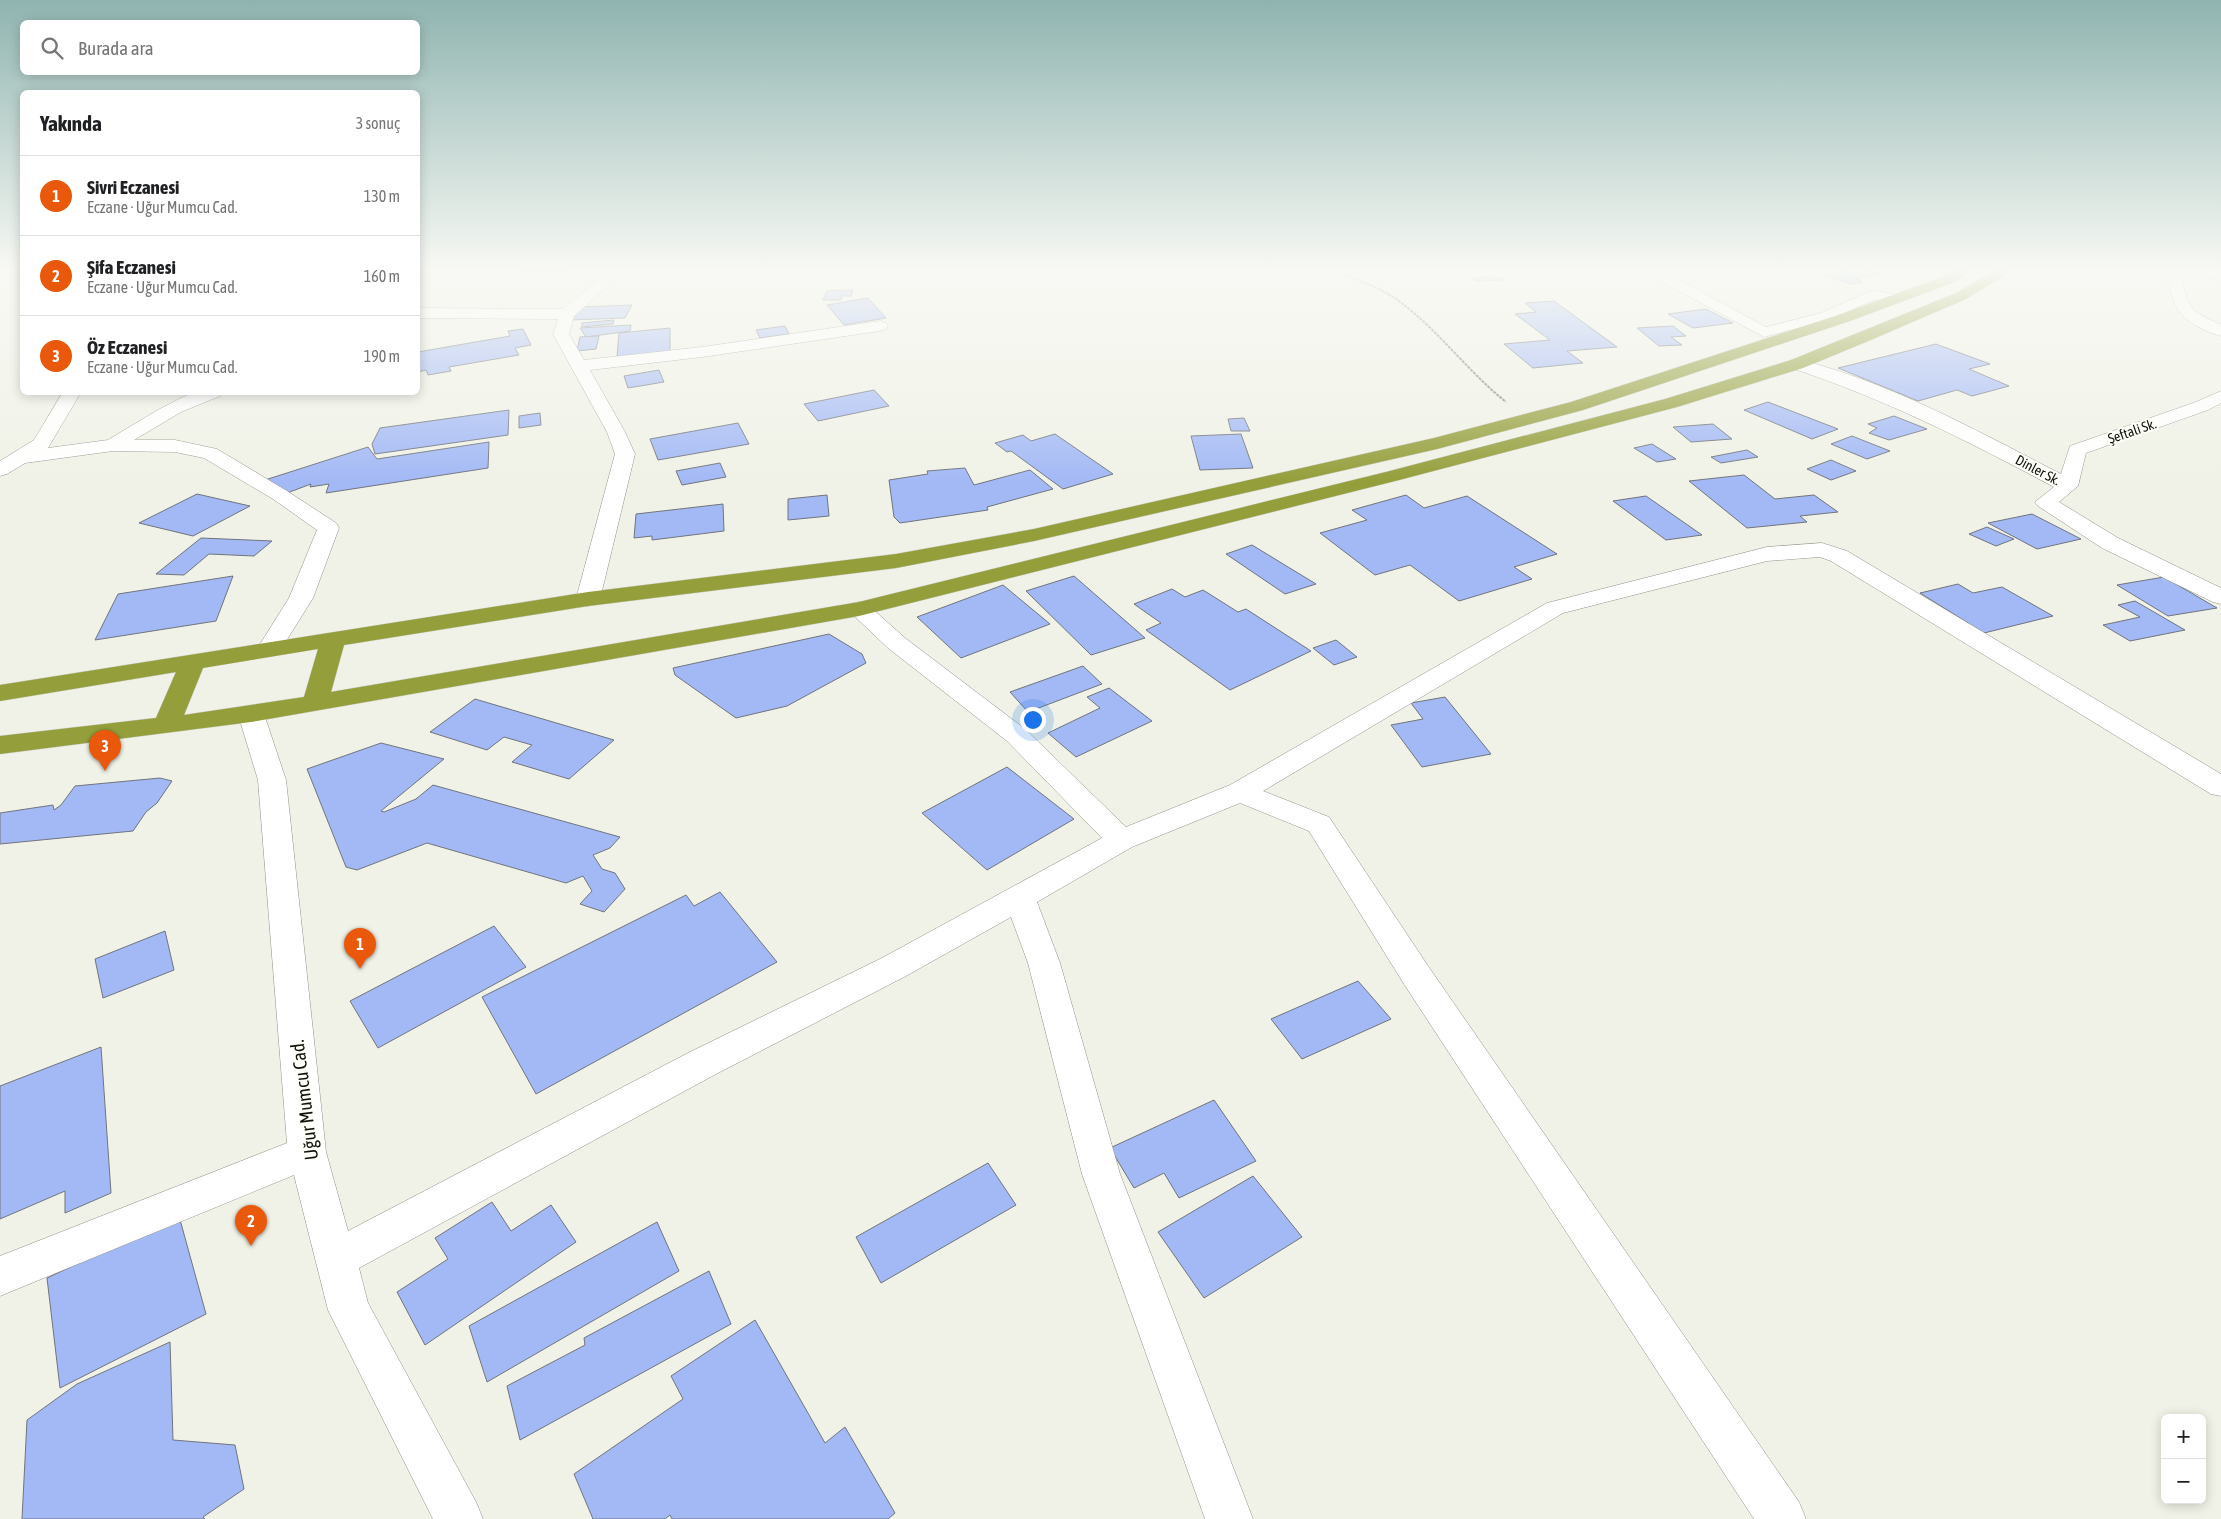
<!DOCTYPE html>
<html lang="tr">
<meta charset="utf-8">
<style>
body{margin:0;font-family:"Asap Condensed",sans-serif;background:#f2f2f2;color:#202124}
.controls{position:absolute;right:15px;bottom:15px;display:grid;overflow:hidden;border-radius:8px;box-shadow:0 2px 12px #0003}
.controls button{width:45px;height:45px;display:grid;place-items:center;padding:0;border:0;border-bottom:1px solid #e0e0e0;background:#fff;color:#202124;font:25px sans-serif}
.you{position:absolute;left:1032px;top:719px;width:18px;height:18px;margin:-12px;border:4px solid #fff;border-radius:50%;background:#1a73e8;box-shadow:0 0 0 8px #1a73e833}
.badge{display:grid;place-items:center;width:32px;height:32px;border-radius:50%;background:#ea580c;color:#fff;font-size:16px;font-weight:700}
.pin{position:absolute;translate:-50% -41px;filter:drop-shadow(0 1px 2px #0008)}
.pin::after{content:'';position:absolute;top:26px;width:18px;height:15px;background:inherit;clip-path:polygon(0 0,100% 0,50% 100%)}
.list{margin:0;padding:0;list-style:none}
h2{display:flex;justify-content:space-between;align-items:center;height:65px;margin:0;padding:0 20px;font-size:21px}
h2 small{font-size:16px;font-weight:400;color:#757577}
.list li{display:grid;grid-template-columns:32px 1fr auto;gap:15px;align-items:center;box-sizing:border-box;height:80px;padding:0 20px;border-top:1px solid #e0e0e0}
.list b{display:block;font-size:19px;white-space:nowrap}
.list p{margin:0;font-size:16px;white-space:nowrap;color:#757577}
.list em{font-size:16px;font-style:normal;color:#757577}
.icon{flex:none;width:28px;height:28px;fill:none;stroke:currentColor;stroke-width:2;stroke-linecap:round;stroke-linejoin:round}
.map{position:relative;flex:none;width:2221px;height:1519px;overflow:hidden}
.search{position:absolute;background:#fff;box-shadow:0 2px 12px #0003;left:20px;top:20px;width:400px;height:55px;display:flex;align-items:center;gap:12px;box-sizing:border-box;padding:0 18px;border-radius:8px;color:#757577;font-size:19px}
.panel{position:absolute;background:#fff;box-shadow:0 2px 12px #0003;left:20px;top:90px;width:400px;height:305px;border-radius:8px}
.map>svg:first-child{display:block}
.building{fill:#a3b9f6;stroke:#70747c}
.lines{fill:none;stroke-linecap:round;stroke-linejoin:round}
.minor-casing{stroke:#919289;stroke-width:1}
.highway-casing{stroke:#cfcfcf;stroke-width:1}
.path{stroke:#868780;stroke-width:2;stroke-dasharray:3 1;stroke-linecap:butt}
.minor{fill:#fff;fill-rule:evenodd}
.highway{fill:#949e3a;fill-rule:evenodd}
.labels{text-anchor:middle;stroke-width:4;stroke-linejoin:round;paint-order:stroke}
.far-street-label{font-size:14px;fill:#11110e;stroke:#fefff7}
.near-street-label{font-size:19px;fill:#11110e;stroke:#fefff7}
</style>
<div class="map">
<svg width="2221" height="1519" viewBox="0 0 2221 1519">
<rect width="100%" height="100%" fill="#f0f2e7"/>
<!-- building -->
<g class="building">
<polygon points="520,269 543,269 540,272 517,272"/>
<polygon points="548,269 598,269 594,273 544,272"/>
<polygon points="1849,269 1864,269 1879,274 1855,279 1862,282 1851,284 1824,275"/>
<polygon points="1500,277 1504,280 1475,281 1472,278"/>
<polygon points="853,290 851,296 842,296 841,300 823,300 827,291"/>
<polygon points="868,298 886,318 844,325 827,305"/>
<polygon points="1554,301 1617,347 1567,351 1583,363 1533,368 1504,344 1550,340 1515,314 1536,312 1525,303"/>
<polygon points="632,305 625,318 571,320 579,307"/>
<polygon points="1706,309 1733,323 1693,328 1668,314"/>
<polygon points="614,320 613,324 582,327 582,323"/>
<polygon points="631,325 630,331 586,337 580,328"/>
<polygon points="785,326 789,334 760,338 756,330"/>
<polygon points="1673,326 1686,336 1671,337 1682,345 1659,346 1637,328"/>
<polygon points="670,328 670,352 617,357 619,333"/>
<polygon points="523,329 531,345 515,348 519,355 449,367 451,371 428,375 426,370 418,372 418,352 510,336 508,331"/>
<polygon points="599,336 596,349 577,351 580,337"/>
<polygon points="1936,344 1990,364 1969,369 2009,386 1972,396 1957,390 1918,401 1838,368"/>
<polygon points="659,370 664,382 628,388 624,376"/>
<polygon points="874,390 889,406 818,421 804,404"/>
<polygon points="1768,402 1838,429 1812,439 1744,410"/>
<polygon points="509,410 508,435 375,454 372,444 380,428"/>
<polygon points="540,413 541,425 519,428 519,416"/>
<polygon points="1894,416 1927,429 1889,440 1869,433 1877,428 1868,424"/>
<polygon points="1244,418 1250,431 1231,431 1228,419"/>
<polygon points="738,423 749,444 658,460 650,439"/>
<polygon points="1713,424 1732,439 1691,442 1673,427"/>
<polygon points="1055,434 1113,474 1063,489 1011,451 1007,452 995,443 1023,435 1031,441"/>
<polygon points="1241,434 1253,468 1200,470 1191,436"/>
<polygon points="1852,436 1890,451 1867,459 1831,444"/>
<polygon points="489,442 488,468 326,493 329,484 310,487 311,484 287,493 265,480 368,447 377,459"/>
<polygon points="1652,444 1676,459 1657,462 1634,448"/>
<polygon points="1747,450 1758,457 1721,463 1711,457"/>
<polygon points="1831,460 1856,471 1831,480 1807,469"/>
<polygon points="720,463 726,477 682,485 676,471"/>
<polygon points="965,468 974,485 1030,470 1053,489 987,507 988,510 900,523 894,517 889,480 928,474 927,471"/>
<polygon points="1744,475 1775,499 1814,495 1838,512 1800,516 1807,522 1747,528 1689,481"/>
<polygon points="197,494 250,506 193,536 139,523"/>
<polygon points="827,495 829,516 788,520 788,499"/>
<polygon points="1406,495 1424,508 1467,496 1557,554 1514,567 1532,579 1459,601 1410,565 1375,575 1320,533 1367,520 1352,510"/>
<polygon points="1646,496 1702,535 1666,540 1613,501"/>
<polygon points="723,504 724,531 652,540 652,536 634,538 636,514"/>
<polygon points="2032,514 2081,539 2037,549 1988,523"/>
<polygon points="1987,527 2014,539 1996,546 1969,534"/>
<polygon points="201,538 272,541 254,556 209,554 184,575 156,574"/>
<polygon points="1252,545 1316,584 1285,594 1226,554"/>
<polygon points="233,576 216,621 95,640 118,594"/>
<polygon points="1074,576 1145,638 1091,655 1026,591"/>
<polygon points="2164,577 2217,608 2168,616 2117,585"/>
<polygon points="1958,584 1973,593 2002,587 2053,616 1984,633 1920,593"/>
<polygon points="1003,585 1050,624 961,658 917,617"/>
<polygon points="1172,589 1185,597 1203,590 1238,612 1246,609 1311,651 1230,690 1146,630 1161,623 1134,604"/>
<polygon points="2135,601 2185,630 2130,641 2103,625 2140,617 2118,605"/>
<polygon points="829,634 862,654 866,663 787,706 736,718 675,675 673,668"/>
<polygon points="1336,640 1357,657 1334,665 1313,648"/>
<polygon points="1083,666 1102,684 1028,712 1010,692"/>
<polygon points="1109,688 1152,721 1076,757 1048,733 1100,708 1087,697"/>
<polygon points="1445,697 1491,754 1422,767 1391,725 1423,719 1411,703"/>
<polygon points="475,699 614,740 569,779 512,762 532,745 504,737 487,750 430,732"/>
<polygon points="381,743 444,759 381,811 384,812 416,799 433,785 620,837 610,848 593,855 602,869 615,873 625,889 604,912 580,904 592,891 583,876 566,883 427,843 357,870 346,867 307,769"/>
<polygon points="1007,767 1074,819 987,870 922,813"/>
<polygon points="160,778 172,781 157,803 146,812 133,831 0,844 0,813 53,805 54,810 61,805 75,786"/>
<polygon points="720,892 777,962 536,1094 482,997 686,895 694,906"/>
<polygon points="494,926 526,967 378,1048 350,1001"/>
<polygon points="165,931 174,970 103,998 95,959"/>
<polygon points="1358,981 1391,1019 1302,1059 1271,1019"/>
<polygon points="101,1047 111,1193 65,1213 65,1191 0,1219 0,1086"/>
<polygon points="1214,1100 1256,1161 1179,1198 1164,1173 1134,1188 1110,1148"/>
<polygon points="988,1163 1016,1205 881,1283 856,1237"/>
<polygon points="1253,1176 1302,1237 1204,1298 1158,1232"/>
<polygon points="492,1202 511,1231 551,1205 576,1242 425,1345 397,1292 448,1259 435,1238"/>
<polygon points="179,1216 206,1314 60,1388 47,1278"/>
<polygon points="657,1222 679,1271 487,1382 469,1326"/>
<polygon points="709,1271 731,1324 520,1440 507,1386 585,1345 584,1338"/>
<polygon points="755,1320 825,1443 845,1427 895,1513 888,1519 672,1519 670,1515 665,1519 593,1519 574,1474 683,1399 671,1376"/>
<polygon points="170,1342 173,1440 235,1445 244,1489 203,1517 205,1519 22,1519 27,1420 77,1384"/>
</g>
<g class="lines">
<!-- minor casing -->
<g class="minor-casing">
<g id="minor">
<polygon points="611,269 627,269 574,316 569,334 584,360 702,347 880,321 886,323 888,326 886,329 880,331 702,357 590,370 625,432 635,454 600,599 596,604 588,606 580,604 576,599 615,454 607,432 553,334 558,319 418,318 418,308 563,309"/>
<polygon points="1642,269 1659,269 1766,327 1821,313 1873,290 1900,296 1903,299 1900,302 1895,304 1875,299 1831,319 1764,337 1644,272"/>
<path d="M2161 269H2175C2184 281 2184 298 2193 309 2201 317 2212 320 2221 325V336C2203 331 2181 320 2174 302 2170 291 2168 279 2161 269Z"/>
<polygon points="2183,269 2206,269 2221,273 2221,281 2185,272"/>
<path d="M1797 359C1890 382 1977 431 2061 474L2070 446 2196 402 2221 391V403L2208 410 2086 453 2078 486 2059 502 2118 538 2221 588V604L2213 602 2102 548 2038 506 2035 502 2054 487C1968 441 1883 398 1791 368L1789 364 1791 360Z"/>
<polygon points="63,392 81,392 48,448 108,440 156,411 181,398 195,392 222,392 220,396 181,412 134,440 175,440 217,449 287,491 336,523 339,528 313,598 278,654 269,656 260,654 257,649 289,598 317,530 273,499 204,458 175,452 113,451 25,463 7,474 0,476 0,461 34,440"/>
<polygon points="1822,543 1847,551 2221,774 2221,796 2211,794 1831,561 1820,557 1767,561 1563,613 1263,791 1329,817 1428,966 1799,1502 1806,1519 1754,1519 1404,984 1309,831 1240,803 1132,847 1037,902 1060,963 1120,1174 1253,1519 1205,1519 1082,1174 1028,963 1011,917 906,976 716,1074 359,1268 368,1303 476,1502 483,1519 433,1519 328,1310 294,1175 0,1296 0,1256 287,1143 258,780 238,714 242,708 251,706 260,708 264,714 286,780 326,1152 348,1231 690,1052 882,958 1102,838 1007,741 888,648 847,609 851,604 859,602 867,604 905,638 1025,729 1126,827 1230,785 1547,603 1767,547"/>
</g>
</g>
<!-- highway casing -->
<g class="highway-casing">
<path id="highway" d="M1956 269H1973L1952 283 1850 321 1583 410 1437 449 1034 541 896 568 588 606 344 645 331 692 859 602 1386 472 1665 399 1791 360 1956 293 1998 269H2015L1966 299 1866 342 1803 368 1677 407 1399 480 859 616 251 722 0 754V736L156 718 176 672 0 701V685L588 592 896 554 1034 529 1434 438 1571 402 1838 315 1942 277ZM318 649 304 697 184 715 203 668Z"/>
</g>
<!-- path -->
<path class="path" d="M1329 269C1351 278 1376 285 1396 299 1437 328 1467 371 1506 402"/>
<!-- minor -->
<use href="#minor" class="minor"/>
<!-- highway -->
<use href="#highway" class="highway"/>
</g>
<!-- sky -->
<linearGradient id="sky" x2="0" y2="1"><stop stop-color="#8fb4b0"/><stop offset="0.56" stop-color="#f8f9f4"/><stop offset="1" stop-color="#f8f9f4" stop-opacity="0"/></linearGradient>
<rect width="2221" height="482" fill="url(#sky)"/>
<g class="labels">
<!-- far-street labels -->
<g class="far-street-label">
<text transform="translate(2132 431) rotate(-19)" y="5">Şeftali Sk.</text>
<text transform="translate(2038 470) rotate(28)" y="5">Dinler Sk.</text>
</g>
<!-- near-street labels -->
<g class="near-street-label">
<text transform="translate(304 1100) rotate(-97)" y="7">Uğur Mumcu Cad.</text>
</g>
</g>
</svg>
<div class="controls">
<button>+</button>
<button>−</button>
</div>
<div class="you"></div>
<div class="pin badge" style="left:360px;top:969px">1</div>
<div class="pin badge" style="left:251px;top:1246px">2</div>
<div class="pin badge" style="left:105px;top:771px">3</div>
<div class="search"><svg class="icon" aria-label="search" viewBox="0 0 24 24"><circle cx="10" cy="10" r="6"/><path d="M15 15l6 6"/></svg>Burada ara</div>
<section class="panel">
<h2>Yakında<small>3 sonuç</small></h2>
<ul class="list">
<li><span class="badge">1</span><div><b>Sivri Eczanesi</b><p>Eczane · Uğur Mumcu Cad.</p></div><em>130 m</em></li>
<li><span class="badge">2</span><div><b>Şifa Eczanesi</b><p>Eczane · Uğur Mumcu Cad.</p></div><em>160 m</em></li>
<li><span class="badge">3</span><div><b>Öz Eczanesi</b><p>Eczane · Uğur Mumcu Cad.</p></div><em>190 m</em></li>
</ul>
</section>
</div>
